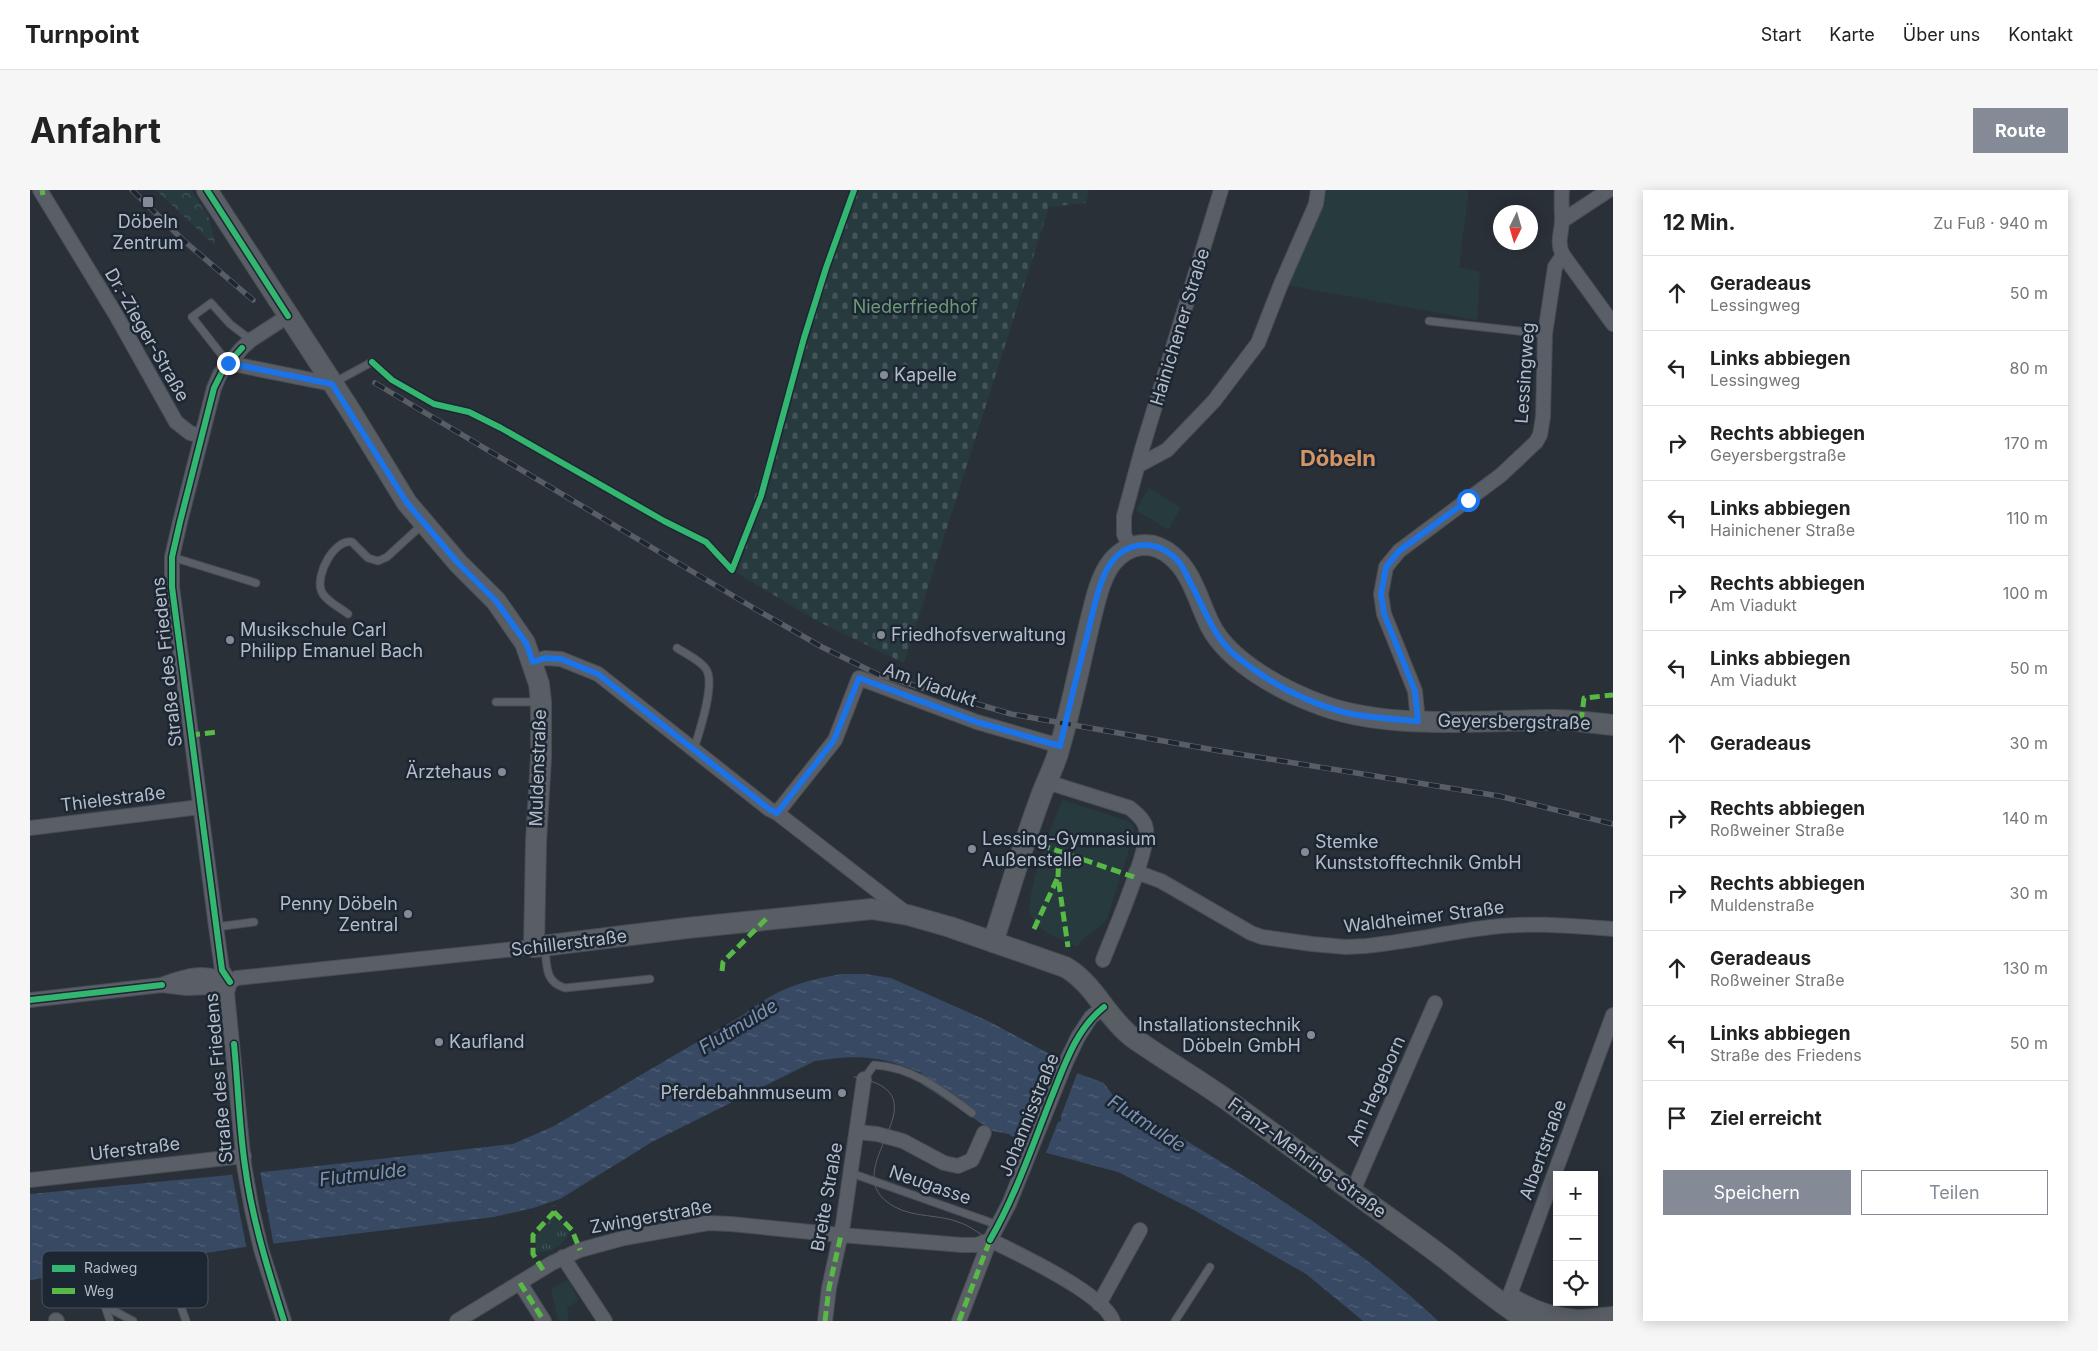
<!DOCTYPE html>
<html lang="de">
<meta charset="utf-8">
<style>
body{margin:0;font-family:Inter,sans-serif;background:#f6f6f6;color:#222}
.controls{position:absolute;right:15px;bottom:15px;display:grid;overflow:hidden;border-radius:0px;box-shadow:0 2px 12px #0003}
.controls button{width:45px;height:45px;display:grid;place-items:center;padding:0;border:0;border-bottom:1px solid #e0e0e0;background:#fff;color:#222;font:25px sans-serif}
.compass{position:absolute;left:1463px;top:15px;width:45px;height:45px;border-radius:50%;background:#fff;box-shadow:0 2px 12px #0003;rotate:185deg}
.stop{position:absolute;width:15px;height:15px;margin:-11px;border:4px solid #1a73e8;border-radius:50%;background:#fff}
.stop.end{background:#1a73e8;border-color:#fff;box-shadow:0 1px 5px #0008}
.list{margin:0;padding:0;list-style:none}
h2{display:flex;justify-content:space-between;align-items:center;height:65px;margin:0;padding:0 20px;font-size:21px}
h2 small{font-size:16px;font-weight:400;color:#767676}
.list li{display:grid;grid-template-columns:32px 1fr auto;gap:15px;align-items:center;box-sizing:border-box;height:75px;padding:0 20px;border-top:1px solid #e0e0e0}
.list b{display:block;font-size:19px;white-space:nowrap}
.list p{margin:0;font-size:16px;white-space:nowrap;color:#767676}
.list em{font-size:16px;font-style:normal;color:#767676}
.actions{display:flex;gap:10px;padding:15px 20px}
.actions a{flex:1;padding:11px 0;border:1px solid #848b96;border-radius:0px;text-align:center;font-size:18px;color:#848b96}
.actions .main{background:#848b96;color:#fff}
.icon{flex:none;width:28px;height:28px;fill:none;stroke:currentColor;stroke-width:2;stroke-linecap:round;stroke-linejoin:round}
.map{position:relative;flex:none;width:1583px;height:1131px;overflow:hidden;border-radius:0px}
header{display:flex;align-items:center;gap:30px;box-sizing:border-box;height:70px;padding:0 25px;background:#fff;border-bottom:1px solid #e0e0e0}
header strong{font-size:24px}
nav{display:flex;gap:28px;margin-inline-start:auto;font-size:18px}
.intro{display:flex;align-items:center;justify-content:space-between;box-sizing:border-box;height:120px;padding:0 30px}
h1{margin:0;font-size:35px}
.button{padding:12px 22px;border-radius:0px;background:#848b96;color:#fff;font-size:18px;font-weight:700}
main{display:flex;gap:30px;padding:0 30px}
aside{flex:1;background:#fff;border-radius:0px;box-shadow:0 2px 12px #0003}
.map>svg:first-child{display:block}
.grass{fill:url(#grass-tufts)}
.forest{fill:url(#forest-crowns)}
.cemetery{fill:url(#cemetery-stones)}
.green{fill:#273a3e}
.water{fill:url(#water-ripples)}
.pier{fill:#2a3038}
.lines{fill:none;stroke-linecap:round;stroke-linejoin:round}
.lane-casing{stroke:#484c53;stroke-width:9}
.street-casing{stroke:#484c53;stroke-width:16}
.secondary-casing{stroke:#484c53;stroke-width:22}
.lane{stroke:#5a5e66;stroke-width:7}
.street{stroke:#5a5e66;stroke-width:14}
.secondary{stroke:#595d64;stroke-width:20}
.tram{stroke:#595d64;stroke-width:1}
.rail-casing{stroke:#595d64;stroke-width:5.5}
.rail{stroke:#1d2633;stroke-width:4;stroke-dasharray:11;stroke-linecap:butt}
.quiet{stroke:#58b947;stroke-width:5;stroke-dasharray:10 5;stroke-linecap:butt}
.cycleway-casing{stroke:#1d2633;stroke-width:9}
.cycleway{stroke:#33b770;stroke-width:6}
.route{stroke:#1a73e8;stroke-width:6}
.poi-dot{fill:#848b96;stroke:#1d2633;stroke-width:2}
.labels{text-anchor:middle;stroke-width:5;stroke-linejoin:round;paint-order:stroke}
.poi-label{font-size:18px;fill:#b4bcc9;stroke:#1d2633;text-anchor:start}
.park-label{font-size:18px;fill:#6b9a76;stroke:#1d2633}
.street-label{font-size:18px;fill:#b4bcc9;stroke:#1d2633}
.water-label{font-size:19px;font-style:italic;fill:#7c92b1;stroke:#1d2633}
.district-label{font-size:22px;font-weight:bold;fill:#d59563;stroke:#1d2633}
.key{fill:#1d2633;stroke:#4a5360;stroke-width:1}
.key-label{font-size:14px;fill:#b4bcc9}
</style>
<header>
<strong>Turnpoint</strong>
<nav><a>Start</a><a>Karte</a><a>Über uns</a><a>Kontakt</a></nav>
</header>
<div class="intro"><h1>Anfahrt</h1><a class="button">Route</a></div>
<main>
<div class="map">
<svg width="1583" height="1131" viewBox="0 0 1583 1131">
<defs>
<pattern id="grass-tufts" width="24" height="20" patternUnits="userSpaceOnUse" patternTransform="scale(1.25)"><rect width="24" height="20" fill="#273a3e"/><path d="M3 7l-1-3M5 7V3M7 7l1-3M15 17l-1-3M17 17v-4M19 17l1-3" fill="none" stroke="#445559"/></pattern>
<pattern id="forest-crowns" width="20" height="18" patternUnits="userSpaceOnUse" patternTransform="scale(1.25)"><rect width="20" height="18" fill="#273a3e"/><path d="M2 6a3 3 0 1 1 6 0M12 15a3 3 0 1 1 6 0" fill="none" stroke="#445559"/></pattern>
<pattern id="cemetery-stones" width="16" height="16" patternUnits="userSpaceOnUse" patternTransform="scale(1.25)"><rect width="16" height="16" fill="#273a3e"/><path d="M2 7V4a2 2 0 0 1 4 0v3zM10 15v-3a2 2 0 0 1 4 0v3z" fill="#445559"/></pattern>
<pattern id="water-ripples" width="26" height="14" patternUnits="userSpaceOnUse" patternTransform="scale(1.25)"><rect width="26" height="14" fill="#384963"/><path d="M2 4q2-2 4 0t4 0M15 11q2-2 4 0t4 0" fill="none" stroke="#526178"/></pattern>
</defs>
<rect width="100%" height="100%" fill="#2a3038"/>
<!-- grass -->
<path class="grass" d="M524 1026 527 1027 539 1039C539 1053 519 1064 506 1062V1046Z"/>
<!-- forest -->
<polygon class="forest" points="126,0 161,0 179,28 186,57"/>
<!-- cemetery -->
<polygon class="cemetery" points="824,0 1059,0 1056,13 1019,17 874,473 787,431 702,380 796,78"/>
<!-- green -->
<g class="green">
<polygon points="1288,0 1439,0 1429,77 1450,82 1447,130 1251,94"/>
<polygon points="1119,298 1151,318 1138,340 1106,320"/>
<path d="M1032 610 1098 631 1104 637V644L1077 729C1069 741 1054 744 1047 757 1033 750 1010 743 1002 728 991 709 1024 633 1032 610Z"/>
<polygon points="538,1090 549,1110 537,1118 539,1131 528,1131 521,1099"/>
</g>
<!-- water -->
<path class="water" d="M812 784H835L861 788 958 831 1025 867 1022 874 1074 893 1084 907C1194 974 1315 1042 1408 1131H1333L1276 1084 1164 1020 1088 982 1017 963 994 956 979 944 963 941 890 893 892 883C851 866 830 864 785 871L622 952 530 1009 503 1018 464 1027 215 1057 0 1090V1004L252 980 483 954 524 936 713 825C747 799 770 791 812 784Z"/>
<!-- pier -->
<g class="pier">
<polygon points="1026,867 1027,868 1025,873 1048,881 1031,926 1031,931 1028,932 1015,965 991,956 1004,922 1004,917 1006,916"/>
<polygon points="230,981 244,1057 217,1060 202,984"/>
</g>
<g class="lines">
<!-- lane casing -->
<g class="lane-casing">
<g id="lane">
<polyline points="1399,131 1515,144"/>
<polyline points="198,173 162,127 181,113 200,134 221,150"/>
<polyline points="305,192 342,172"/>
<polyline points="142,367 226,393"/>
<path d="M318 424C309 417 294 410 291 400 286 384 304 349 322 352L338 368 348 371 357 367 393 334"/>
<path d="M647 458C656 464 670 470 676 479 686 493 669 543 664 559"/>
<polyline points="466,512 508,512"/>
<polyline points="186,737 224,732"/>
<path d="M515 758C517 777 515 792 535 798L620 789"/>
<path d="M834 889 844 875C883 877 912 901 942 923"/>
<polyline points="821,983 968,1035"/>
<polyline points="75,1116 103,1131"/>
<polyline points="80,1131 75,1116 75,1106 82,1098 125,1084 135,1084 142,1091 156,1131"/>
<polyline points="1145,1131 1180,1077"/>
</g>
</g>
<!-- street casing -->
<g class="street-casing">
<g id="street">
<polyline points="10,0 86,125 146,232 160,243 171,246"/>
<polyline points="1532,31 1579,0"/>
<polyline points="1533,65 1583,134"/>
<polyline points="198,173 302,194"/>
<polyline points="1109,275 1137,260 1184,211 1228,153 1251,94 1286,14 1288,0"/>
<polyline points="1100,358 1094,344 1094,326 1112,259 1191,0"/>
<polyline points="503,472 515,468 531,469 568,484 739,619 747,623 876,723"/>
<path d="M1388 531 1385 501 1354 424 1351 404 1356 377 1369 361 1471 285 1506 252 1510 245 1513 227 1515 144 1525 77 1533 65C1526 52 1532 43 1532 29 1532 19 1531 10 1532 0"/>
<path d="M1017 592 1100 618C1107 624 1115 630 1116 639 1120 660 1082 746 1073 770"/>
<polyline points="747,623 805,550 829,488 947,532 1030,556"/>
<polyline points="0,638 170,617"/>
<path d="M1106 682 1131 691 1221 743 1232 747 1282 754 1316 757 1335 756C1377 752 1419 742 1461 737 1501 732 1542 736 1583 739"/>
<polyline points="200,792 192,780 186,737 142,397 142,367 150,332 184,198 190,184 212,158 221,150 258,126"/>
<polyline points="200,792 197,803 214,975 222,1020 231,1059 254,1131"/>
<path d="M134 794C157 785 176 780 199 792"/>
<polyline points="0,810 132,795 156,798 184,797 200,792 207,788 504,757"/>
<polyline points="827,942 847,944 873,951 914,973 928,976 942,970 954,943"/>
<polyline points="0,990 214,966"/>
<polyline points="1322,1003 1405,813"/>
<path d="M960 1050C987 1063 1074 1104 1083 1131"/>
<polyline points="533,1067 575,1131"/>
<polyline points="490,1093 514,1131"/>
<polyline points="1479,1107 1583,825"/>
<polyline points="1069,1114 1110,1040"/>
<polyline points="26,1130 27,1131"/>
<polyline points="427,1131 522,1073 550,1060 594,1048 678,1033 701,1034 811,1045 932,1055 946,1055 960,1050"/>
<polyline points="795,1131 799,1098 813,1034 834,889"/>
<polyline points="929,1131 960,1050 979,1014 1036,872 1048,847 1061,827 1074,817"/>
</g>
</g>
<!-- secondary casing -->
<g class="secondary-casing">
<g id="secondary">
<path d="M177 0 320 220 377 313 428 373 466 411 495 453 509 494 511 512V567L506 652 504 757 657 738 842 719 878 725 920 737 1035 777C1064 793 1076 827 1102 847 1133 869 1166 888 1197 910 1253 950 1308 992 1365 1032 1384 1046 1404 1060 1423 1075 1448 1095 1471 1114 1498 1131"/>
<path d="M963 752C979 703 993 654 1011 606 1017 589 1026 574 1030 556 1042 515 1050 473 1060 432 1065 412 1070 387 1082 372 1099 352 1123 349 1142 366 1162 382 1169 413 1180 435 1199 473 1255 502 1294 516 1361 540 1453 530 1524 530 1544 530 1564 533 1583 535"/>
<path d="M1484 1110C1503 1121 1526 1129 1548 1130 1559 1130 1571 1128 1583 1127"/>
</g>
</g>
<!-- lane -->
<use href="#lane" class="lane"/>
<!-- street -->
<use href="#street" class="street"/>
<!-- secondary -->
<use href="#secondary" class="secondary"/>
<!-- tram -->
<path class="tram" d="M824 887C925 904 797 981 865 1017 885 1028 910 1024 931 1033 942 1037 951 1045 961 1051 988 1065 1074 1103 1083 1131"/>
<!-- rail casing -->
<g class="rail-casing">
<g id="rail">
<polyline points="102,0 153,50 223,110"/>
<polyline points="345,193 727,420 792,457 849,485 981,524 1190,561 1469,606 1583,634"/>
</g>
</g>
<!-- rail -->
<use href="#rail" class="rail"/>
<!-- quiet -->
<g class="quiet">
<polyline points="12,0 13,5"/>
<polyline points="1551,532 1554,508 1583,505"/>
<polyline points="160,545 188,542"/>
<polyline points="996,650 1104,687"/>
<polyline points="1029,662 1028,687 1038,757"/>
<polyline points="1004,739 1028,687"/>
<polyline points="692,781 693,772 736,729"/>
<polyline points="524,1022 542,1040 550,1060"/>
<polyline points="513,1080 503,1064 503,1045 524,1022 523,1016"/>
<polyline points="490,1093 514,1131"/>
<polyline points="795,1131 799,1098 811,1045"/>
<polyline points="929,1131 960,1050"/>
</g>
<!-- cycleway casing -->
<g class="cycleway-casing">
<g id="cycleway">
<polyline points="177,0 258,126"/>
<polyline points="342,172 362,190 404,214 439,222 471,238 634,331 676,352 702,380 731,306 774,148 796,78 824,0"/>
<polyline points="200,792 192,780 142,397 142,367 150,332 184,198 194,178 212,158"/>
<polyline points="0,810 132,795"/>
<path d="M204 854C208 894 209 935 215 976 222 1029 238 1080 254 1131"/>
<path d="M960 1050C986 1005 1003 954 1022 906 1035 874 1046 839 1074 817"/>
</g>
</g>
<!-- cycleway -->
<use href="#cycleway" class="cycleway"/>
</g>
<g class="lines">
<!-- route -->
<path class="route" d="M198 173 302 194 377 313 428 373 466 411 496 453 503 472 515 468 531 469 568 484 739 619 747 623 804 550 829 488 947 532 1030 556C1039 518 1048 480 1058 442 1063 422 1067 399 1076 381 1092 350 1125 347 1148 371 1153 376 1156 384 1159 390 1174 417 1182 446 1206 466 1237 492 1277 513 1317 523 1340 528 1364 529 1388 531L1385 501 1354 424 1351 404 1356 377 1369 361 1438 310"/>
</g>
<!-- markers -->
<g class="poi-dot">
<rect x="112" y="6" width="12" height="12" rx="2.5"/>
<circle cx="854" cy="185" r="5"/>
<circle cx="851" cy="445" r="5"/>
<circle cx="200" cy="450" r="5"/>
<circle cx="472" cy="582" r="5"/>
<circle cx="942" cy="659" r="5"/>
<circle cx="1275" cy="662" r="5"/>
<circle cx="378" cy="724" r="5"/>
<circle cx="1281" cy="845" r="5"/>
<circle cx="409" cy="852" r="5"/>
<circle cx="812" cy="903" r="5"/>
</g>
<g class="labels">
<!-- poi labels -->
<g class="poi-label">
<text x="118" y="38" text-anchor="middle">Döbeln<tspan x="118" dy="21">Zentrum</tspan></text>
<text x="864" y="191">Kapelle</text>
<text x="210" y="446">Musikschule Carl<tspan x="210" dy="21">Philipp Emanuel Bach</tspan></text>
<text x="861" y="451">Friedhofsverwaltung</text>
<text x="462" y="588" text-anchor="end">Ärztehaus</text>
<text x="952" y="655">Lessing-Gymnasium<tspan x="952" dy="21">Außenstelle</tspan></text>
<text x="1285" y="658">Stemke<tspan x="1285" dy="21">Kunststofftechnik GmbH</tspan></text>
<text x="368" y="720" text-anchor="end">Penny Döbeln<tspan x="368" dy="21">Zentral</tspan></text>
<text x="1271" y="841" text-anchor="end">Installationstechnik<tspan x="1271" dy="21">Döbeln GmbH</tspan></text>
<text x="419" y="858">Kaufland</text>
<text x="802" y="909" text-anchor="end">Pferdebahnmuseum</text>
</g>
<!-- park labels -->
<g class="park-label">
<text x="885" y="123">Niederfriedhof</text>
</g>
<!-- street labels -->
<g class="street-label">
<text transform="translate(1150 137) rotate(-73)" y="6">Hainichener Straße</text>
<text transform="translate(117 145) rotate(60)" y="6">Dr.-Zieger-Straße</text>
<text transform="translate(1495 183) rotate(-86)" y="6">Lessingweg</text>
<text transform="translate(137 472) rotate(-96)" y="6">Straße des Friedens</text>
<text transform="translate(900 495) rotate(20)" y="6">Am Viadukt</text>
<text transform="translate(1484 532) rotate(1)" y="6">Geyersbergstraße</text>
<text transform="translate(508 578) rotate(-88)" y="6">Muldenstraße</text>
<text transform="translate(83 609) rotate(-7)" y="6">Thielestraße</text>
<text transform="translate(1394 727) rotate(-7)" y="6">Waldheimer Straße</text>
<text transform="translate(539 753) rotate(-7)" y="6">Schillerstraße</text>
<text transform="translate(189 888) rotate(-95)" y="6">Straße des Friedens</text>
<text transform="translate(1346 901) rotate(-66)" y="6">Am Hegeborn</text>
<text transform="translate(999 925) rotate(-68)" y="6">Johannisstraße</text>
<text transform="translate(105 959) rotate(-7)" y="6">Uferstraße</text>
<text transform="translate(1513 960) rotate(-70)" y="6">Albertstraße</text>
<text transform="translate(1277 968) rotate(36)" y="6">Franz-Mehring-Straße</text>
<text transform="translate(900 995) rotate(19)" y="6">Neugasse</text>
<text transform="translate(797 1007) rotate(-80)" y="6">Breite Straße</text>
<text transform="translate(621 1027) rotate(-10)" y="6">Zwingerstraße</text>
</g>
<!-- water labels -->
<g class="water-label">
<text transform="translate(708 836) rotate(-31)" y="7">Flutmulde</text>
<text transform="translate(1117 933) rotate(33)" y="7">Flutmulde</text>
<text transform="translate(333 984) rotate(-7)" y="7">Flutmulde</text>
</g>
<!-- district labels -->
<g class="district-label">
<text x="1308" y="276">Döbeln</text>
</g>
</g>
<!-- legend -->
<rect x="12" y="1061" width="166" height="57" rx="8" class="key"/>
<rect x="22" y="1075" width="23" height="7" fill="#33b770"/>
<rect x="22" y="1098" width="23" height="6" fill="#58b947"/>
<g class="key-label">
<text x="54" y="1083">Radweg</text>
<text x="54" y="1106">Weg</text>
</g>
</svg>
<div class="controls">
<button>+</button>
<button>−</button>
<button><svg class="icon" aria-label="locate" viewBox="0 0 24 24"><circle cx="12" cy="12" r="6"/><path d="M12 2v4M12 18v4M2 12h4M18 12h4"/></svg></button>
</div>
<svg class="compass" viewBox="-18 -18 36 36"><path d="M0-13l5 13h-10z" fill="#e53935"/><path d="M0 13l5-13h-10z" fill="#767676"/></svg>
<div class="stop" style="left:1438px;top:310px"></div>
<div class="stop end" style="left:198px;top:173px"></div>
</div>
<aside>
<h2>12 Min.<small>Zu Fuß · 940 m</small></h2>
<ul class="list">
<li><svg class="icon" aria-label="ahead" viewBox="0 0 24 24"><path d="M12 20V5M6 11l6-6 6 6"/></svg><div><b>Geradeaus</b><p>Lessingweg</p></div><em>50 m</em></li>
<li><svg class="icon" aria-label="left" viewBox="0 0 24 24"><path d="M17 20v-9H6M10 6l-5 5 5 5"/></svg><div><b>Links abbiegen</b><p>Lessingweg</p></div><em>80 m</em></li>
<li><svg class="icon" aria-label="right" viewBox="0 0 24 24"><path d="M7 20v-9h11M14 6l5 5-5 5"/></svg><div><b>Rechts abbiegen</b><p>Geyersbergstraße</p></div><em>170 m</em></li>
<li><svg class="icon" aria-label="left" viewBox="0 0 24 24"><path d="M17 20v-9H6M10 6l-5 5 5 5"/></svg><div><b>Links abbiegen</b><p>Hainichener Straße</p></div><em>110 m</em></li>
<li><svg class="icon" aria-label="right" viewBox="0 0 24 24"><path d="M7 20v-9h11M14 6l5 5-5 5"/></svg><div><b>Rechts abbiegen</b><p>Am Viadukt</p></div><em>100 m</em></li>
<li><svg class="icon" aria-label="left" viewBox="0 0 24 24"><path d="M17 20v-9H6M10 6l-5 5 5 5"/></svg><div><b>Links abbiegen</b><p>Am Viadukt</p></div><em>50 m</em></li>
<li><svg class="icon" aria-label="ahead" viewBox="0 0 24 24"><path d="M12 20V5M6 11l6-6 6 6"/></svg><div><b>Geradeaus</b></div><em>30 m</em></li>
<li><svg class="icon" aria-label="right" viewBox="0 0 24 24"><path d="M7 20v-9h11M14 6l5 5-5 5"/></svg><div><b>Rechts abbiegen</b><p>Roßweiner Straße</p></div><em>140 m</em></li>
<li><svg class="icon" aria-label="right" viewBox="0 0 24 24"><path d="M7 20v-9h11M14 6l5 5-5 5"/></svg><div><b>Rechts abbiegen</b><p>Muldenstraße</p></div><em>30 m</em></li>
<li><svg class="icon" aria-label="ahead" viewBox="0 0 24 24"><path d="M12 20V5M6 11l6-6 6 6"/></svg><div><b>Geradeaus</b><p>Roßweiner Straße</p></div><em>130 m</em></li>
<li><svg class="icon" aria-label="left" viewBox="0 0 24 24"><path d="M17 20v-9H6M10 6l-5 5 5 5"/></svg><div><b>Links abbiegen</b><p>Straße des Friedens</p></div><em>50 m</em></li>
<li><svg class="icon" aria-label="arrive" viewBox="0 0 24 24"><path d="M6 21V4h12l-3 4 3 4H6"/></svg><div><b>Ziel erreicht</b></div></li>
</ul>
<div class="actions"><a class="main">Speichern</a><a>Teilen</a></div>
</aside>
</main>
